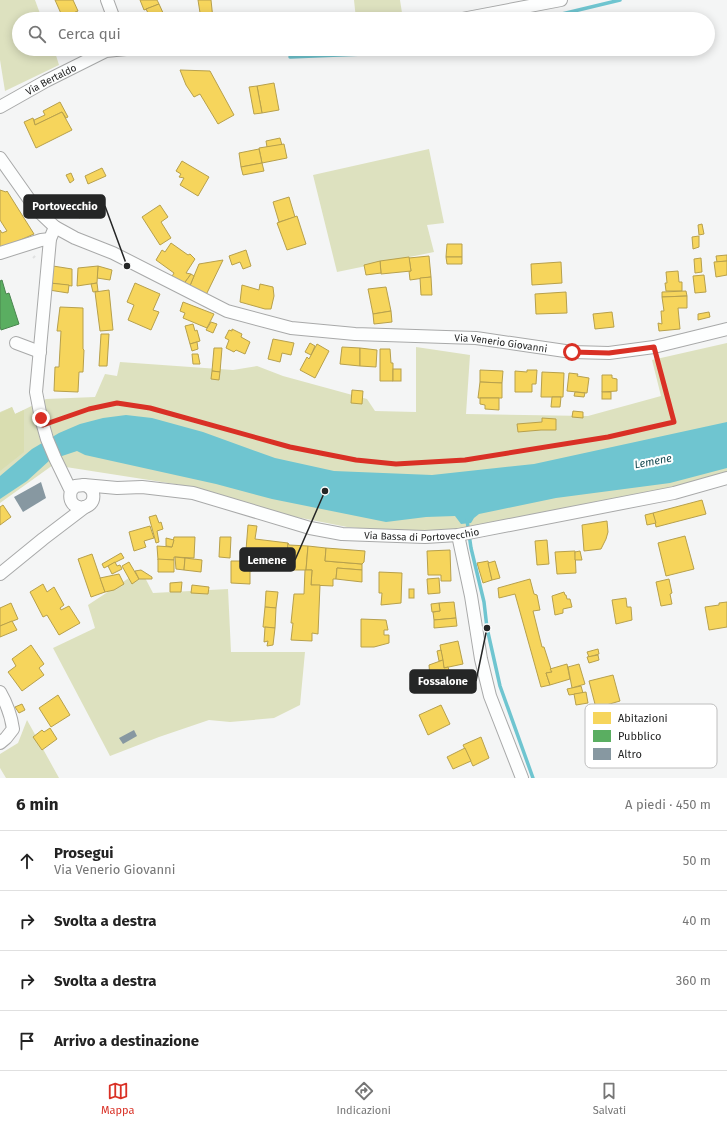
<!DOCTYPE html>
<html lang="it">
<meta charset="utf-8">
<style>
body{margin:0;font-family:"Fira Sans",sans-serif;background:#f6f6f6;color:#222}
.stop{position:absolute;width:12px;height:12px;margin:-9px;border:3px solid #d93025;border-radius:50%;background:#fff}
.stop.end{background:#d93025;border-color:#fff;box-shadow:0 1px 4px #0008}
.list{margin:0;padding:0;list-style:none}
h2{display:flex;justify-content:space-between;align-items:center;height:52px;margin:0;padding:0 16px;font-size:17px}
h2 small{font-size:13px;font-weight:400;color:#767676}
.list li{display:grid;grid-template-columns:26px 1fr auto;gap:12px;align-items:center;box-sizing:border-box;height:60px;padding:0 16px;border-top:1px solid #e0e0e0}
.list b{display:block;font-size:15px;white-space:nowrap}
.list p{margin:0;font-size:13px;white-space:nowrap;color:#767676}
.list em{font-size:13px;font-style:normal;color:#767676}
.icon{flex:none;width:22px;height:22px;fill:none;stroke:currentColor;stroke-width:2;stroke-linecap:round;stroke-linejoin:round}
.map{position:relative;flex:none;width:727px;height:778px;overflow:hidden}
.search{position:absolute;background:#fff;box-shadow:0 2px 10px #0003;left:12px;right:12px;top:12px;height:44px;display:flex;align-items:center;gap:10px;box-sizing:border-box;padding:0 14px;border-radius:22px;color:#767676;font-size:15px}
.sheet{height:292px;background:#fff}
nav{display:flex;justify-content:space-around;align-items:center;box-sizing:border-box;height:56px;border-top:1px solid #e0e0e0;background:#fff;font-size:11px;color:#767676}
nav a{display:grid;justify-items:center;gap:2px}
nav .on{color:#d93025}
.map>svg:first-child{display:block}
.green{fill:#dde1bf}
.forest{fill:#d9ddb0}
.water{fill:#6fc5d0}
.homes{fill:#f6d55c;stroke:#b7a04c}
.public{fill:#5aae61;stroke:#4a854f}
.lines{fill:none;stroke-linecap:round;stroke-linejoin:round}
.stream{stroke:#6fc5d0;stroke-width:3.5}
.building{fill:#8798a1}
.minor-casing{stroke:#a8a9a9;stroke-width:14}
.path{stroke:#e0e1e1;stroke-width:2;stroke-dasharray:3 3;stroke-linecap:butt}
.minor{stroke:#fdfefe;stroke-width:12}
.route{stroke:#d93025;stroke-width:5}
.labels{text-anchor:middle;stroke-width:4;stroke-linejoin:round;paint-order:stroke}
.street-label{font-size:10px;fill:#252626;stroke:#fff}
.water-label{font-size:11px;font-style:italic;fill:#184b52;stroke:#fff}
.key{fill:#fff;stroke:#bebebe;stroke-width:1}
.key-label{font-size:11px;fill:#252626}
.leader{fill:none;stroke:#252626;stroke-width:1.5}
.callout-dot{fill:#252626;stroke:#fff;stroke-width:1.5}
.callout{fill:#252626;stroke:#252626;stroke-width:1.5}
.callout-label{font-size:11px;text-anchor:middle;font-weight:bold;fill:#fff}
</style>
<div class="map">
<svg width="727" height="778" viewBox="0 0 727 778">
<rect width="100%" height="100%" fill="#f4f5f5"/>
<!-- green -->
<g class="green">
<polygon points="0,0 35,0 42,19 19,19 19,49 54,49 59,65 5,91 0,60"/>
<polygon points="354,0 400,0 402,13 370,19 356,19"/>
<polygon points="429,149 444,223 427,225 434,252 337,272 313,175"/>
<polygon points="727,343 727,476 653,494 461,529 414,533 347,527 271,512 194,487 53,465 0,503 0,412 12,407 15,414 46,399 95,397 105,374 117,376 120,362 233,370 257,366 283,376 367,399 375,411 416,412 416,347 470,355 466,414 588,416 661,396 652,360"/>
<polygon points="141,570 153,593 228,589 231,652 305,652 300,705 274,718 230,722 209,720 159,737 110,756 53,648 95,628 88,605"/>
<polygon points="27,720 59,778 6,778 0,768 0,754 18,743"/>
</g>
<!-- forest -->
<polygon class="forest" points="12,407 15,414 24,410 24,452 0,471 0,413"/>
<!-- water -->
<polygon class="water" points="126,415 152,418 203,432 275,458 334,471 432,475 534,464 727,422 727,468 670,483 556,498 479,514 474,518 471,523 461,524 455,516 426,517 386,522 272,499 216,484 85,455 77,451 50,460 27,481 0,499 0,476 32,449 59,433 80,424 103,418"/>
<!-- homes -->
<g class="homes">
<polygon points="55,0 73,0 78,11 63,18"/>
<polygon points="140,0 157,0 159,4 144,10"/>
<polygon points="198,0 211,0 213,19 201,19"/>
<polygon points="159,4 164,15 151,19 146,9"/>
<polygon points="76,12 79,19 63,19 63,18"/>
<polygon points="180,70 210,71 234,115 218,124 200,94 194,97 186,85"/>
<polygon points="274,83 279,110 262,113 257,86"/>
<polygon points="257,86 262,113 254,114 249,87"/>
<polygon points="60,102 68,117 66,118 62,112 35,125 34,120 45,115 43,111"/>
<polygon points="62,112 72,130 36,148 24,122 33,118 35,125"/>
<polygon points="280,138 282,145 267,147 266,141"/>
<polygon points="284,144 287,158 262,163 259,148"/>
<polygon points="259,149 262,163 241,167 239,153"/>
<polygon points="182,161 209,177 198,196 180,185 184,178 179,177 181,174 176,171"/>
<polygon points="262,163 264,171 243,175 241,167"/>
<polygon points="102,168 106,176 88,184 85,176"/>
<polygon points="71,173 74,180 70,183 66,175"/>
<polygon points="0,190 6,192 7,191 34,234 0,249 0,230 2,233 7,231 0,220"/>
<polygon points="289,197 295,217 279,222 273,202"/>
<polygon points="89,200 80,218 63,211"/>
<polygon points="160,205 168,217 161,222 171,238 160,245 142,217"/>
<polygon points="297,216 306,244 287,250 277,223"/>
<polygon points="702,224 704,234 699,235 698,225"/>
<polygon points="699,236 699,247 693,249 692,237"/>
<polygon points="171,243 188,255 190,254 195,259 186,273 191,274 183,285 171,278 174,273 156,260 162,250 165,252"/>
<polygon points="447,244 462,244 462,257 446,257"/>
<polygon points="246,250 251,266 243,269 240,262 232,265 229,256"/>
<polygon points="727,255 727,261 717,262 716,256"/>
<polygon points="429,256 431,277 410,280 409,271 411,271 409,258"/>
<polygon points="409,257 411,271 381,274 380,261"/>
<polygon points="446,257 462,257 462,264 447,264"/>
<polygon points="701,258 702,272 695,273 694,259"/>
<polygon points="223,260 206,295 189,288 199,264"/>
<polygon points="380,261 381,273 366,275 364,265"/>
<polygon points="727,261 727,275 716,277 714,262"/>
<polygon points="561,262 562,283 532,285 531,264"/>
<polygon points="53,266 72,269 72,286 50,283"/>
<polygon points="98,266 112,270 110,280 97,278"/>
<polygon points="98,266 97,283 77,286 78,268"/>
<polygon points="678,271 679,282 682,282 682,291 666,291 665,283 667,283 666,272"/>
<polygon points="191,274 194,276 189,288 183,285"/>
<polygon points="704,275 706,292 695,293 693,276"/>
<polygon points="431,277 432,295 421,295 420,278"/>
<polygon points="50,283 69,285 68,293 49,290"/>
<polygon points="97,283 98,291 93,292 91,284"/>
<polygon points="135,283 160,294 153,310 159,312 151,330 128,320 134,305 127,302"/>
<polygon points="260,284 273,287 274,296 271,309 265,309 240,302 242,285 259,290"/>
<polygon points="386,287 391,311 373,314 368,289"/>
<polygon points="109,290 113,330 100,331 95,292"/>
<polygon points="686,291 687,296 662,297 662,292"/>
<polygon points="566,292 567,313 536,314 535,294"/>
<polygon points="687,296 687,308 678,308 680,329 659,331 658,323 662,324 661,311 664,311 662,297"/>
<polygon points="183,302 214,314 207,328 183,318 185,313 180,311"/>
<polygon points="60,307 83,308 83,349 84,350 83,372 79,372 78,392 54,391 55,367 59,367 61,331 57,331"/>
<polygon points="391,311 392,322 374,324 373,314"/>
<polygon points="612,312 614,327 595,329 593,314"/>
<polygon points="709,312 710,317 698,320 698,314"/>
<polygon points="211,322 217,324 213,333 206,330"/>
<polygon points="193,324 195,331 197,330 200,341 190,344 185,326"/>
<polygon points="232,329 242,334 241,337 250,342 245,354 236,350 234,352 226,348 229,340 225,338 229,330 232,331"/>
<polygon points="101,334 109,334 107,366 99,366"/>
<polygon points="273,339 294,343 291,355 282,353 280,362 268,359"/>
<polygon points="197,342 198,349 192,351 190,344"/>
<polygon points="310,343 315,346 311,355 305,352"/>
<polygon points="317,344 329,351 315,378 300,370 307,357 309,359"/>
<polygon points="342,347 360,348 360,366 340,364"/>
<polygon points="214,348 222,348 220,372 212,371"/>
<polygon points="360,348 377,350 376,367 360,366"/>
<polygon points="380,349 390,349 391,363 393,363 393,381 380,381"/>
<polygon points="192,354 198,354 200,364 193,364"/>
<rect x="393" y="369" width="8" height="12"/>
<polygon points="480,370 503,371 502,383 480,382"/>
<polygon points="527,370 537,370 536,384 532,384 532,392 515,392 515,371 527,372"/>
<polygon points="212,371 220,372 219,380 211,379"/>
<polygon points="542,372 564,373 563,397 541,397"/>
<polygon points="569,373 578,374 577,376 589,378 587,393 567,391"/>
<polygon points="602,375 612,375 612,378 617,379 617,391 602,392"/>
<polygon points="480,382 502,383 502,398 478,398"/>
<polygon points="352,390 363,391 362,404 351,403"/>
<polygon points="575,392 585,393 584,397 574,396"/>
<rect x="602" y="392" width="9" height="7"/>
<polygon points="552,397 561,397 560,407 551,407"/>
<polygon points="480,398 499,398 499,410 485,409 485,405 480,404"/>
<polygon points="573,411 583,412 583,418 572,417"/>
<polygon points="542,418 556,419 556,430 541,430 518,432 517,424 542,422"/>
<polygon points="702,500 706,514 656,527 653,513"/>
<polygon points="3,505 11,517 0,525 0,507"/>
<polygon points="653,513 656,523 647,525 645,515"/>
<polygon points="156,515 159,523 161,522 163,529 157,531 159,542 156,543 149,517"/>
<polygon points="607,521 608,532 606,539 601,549 584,551 582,525"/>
<polygon points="248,525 257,526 255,539 288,543 286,567 278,566 279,556 246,550"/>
<polygon points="150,526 154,538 144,541 146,547 134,551 129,532"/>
<polygon points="685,536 694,569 666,576 658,543"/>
<polygon points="174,537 195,537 194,558 174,557 174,560 158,560 157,546 172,547"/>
<polygon points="220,537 231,537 230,558 219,557"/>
<polygon points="166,538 174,540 172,547 166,546"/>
<polygon points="547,540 549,564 537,565 535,541"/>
<polygon points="288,543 289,545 308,546 306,570 286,570"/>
<polygon points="308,546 326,548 325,561 362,564 362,570 337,568 336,579 333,579 333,586 311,585 312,570 306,570"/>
<polygon points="326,548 365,551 364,562 362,564 325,561"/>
<polygon points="450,550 451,581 441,581 441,575 428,575 427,551"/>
<polygon points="575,551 576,573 557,574 555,552"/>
<polygon points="580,551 582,560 575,560 575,552"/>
<polygon points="121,553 124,558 104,568 102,564"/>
<polygon points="92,554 105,592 91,597 78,559"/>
<polygon points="175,557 185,558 184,570 176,569"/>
<polygon points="185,558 202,560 201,572 184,570"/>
<polygon points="158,559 174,560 174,572 158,572"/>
<polygon points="231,561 250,561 252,571 250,571 250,584 231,583"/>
<polygon points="488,561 492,580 483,583 477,563"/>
<polygon points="495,561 500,578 492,580 488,563"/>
<polygon points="115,562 117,566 120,565 122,569 112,574 108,566"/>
<polygon points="129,562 139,579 132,584 122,566"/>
<polygon points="337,568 362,570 362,582 336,579"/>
<polygon points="141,570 152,577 152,579 139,579 135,571"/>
<polygon points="305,570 312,570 311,585 320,585 318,634 312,633 312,641 291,640 293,623 291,623 294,594 304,594"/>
<polygon points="379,572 402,573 401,603 381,605 382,593 379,593"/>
<polygon points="119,574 124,584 114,590 105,592 100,578"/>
<polygon points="439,578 440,593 428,594 427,579"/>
<polygon points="530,579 534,594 537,595 540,610 533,611 542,647 544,647 552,672 546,673 550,685 541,687 515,594 499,598 498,588"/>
<polygon points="669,579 672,593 670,594 672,604 661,606 656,582"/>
<polygon points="182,582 181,592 170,592 170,583"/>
<polygon points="43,584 47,592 54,587 64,605 60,608 61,610 69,606 80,623 59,635 47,615 43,617 30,592"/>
<polygon points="192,585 209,587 208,594 191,593"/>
<rect x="409" y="589" width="5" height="9"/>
<polygon points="266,591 278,592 276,608 265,607"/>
<polygon points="564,592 565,595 566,595 567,599 570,599 572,607 563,609 563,613 555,615 552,596"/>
<polygon points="626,598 627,607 631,607 632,620 616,624 612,600"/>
<polygon points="454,602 456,618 434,620 433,612 440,611 439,603"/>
<polygon points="727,602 727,627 709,630 705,607 719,605 719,603"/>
<polygon points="11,603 18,619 0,626 0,608"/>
<polygon points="439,603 440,611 432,612 431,604"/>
<polygon points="265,607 276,608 275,628 263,627"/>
<polygon points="456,618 457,626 434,628 434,620"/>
<polygon points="361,619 386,620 388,630 384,630 384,635 389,635 389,643 374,647 361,647"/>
<polygon points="12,621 17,630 0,637 0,626"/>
<polygon points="265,627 275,628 273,645 267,646 268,641 264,642"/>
<polygon points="458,641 463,664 444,668 440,645"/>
<polygon points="31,645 44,664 39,668 44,675 22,691 8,672 16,666 12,659"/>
<polygon points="598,649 599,654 589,657 587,652"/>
<polygon points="441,650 443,660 439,661 437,651"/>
<polygon points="598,655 599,660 589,663 587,657"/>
<polygon points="443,660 444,668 448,667 453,682 431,691 429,665"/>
<polygon points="567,664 570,679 550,685 546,673 552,672 550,669"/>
<polygon points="579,664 585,684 572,688 568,667"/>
<polygon points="613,675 620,701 596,708 589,681"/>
<polygon points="581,686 583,693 569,695 567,689"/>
<polygon points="586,692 588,703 576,705 574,694"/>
<polygon points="58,695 70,715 51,727 39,708"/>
<polygon points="22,704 25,710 19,713 15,707"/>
<polygon points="441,705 450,724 428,735 419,715"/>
<polygon points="50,728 57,739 42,750 33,737 42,730 44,732"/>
<polygon points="481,737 489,758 473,766 463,745"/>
<polygon points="465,748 471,761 453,769 447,757"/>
</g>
<!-- public -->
<polygon class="public" points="2,280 6,294 9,293 19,324 1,330 0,326 0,281"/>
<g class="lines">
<!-- stream -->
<g class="stream">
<polyline points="541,19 620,0"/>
<polyline points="290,57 364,54 400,49"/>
<polyline points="467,520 471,548 484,602 487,628 500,686 533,778"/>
</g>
</g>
<!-- building -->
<g class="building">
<polygon points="41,482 46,498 23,512 14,497"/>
<polygon points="134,730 137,736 123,744 119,738"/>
</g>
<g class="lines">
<!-- minor casing -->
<g class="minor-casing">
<g id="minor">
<polyline points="107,0 114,19"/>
<polyline points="462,19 561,0"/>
<path id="s1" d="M0 107 46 81 106 51 126 49"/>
<path id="s2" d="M0 158 36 209 55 227 75 238 113 253 227 311 291 328 355 334 476 338 572 352 609 353 654 347 727 329"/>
<path d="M55 227 50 239 36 392 41 418 47 439 55 458 71 491C65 513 97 512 93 493 92 489 88 486 84 485L75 486 71 491"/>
<polyline points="0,253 41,240 50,239"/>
<polyline points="16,343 40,352"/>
<path id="s3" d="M84 485 117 488 142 487 193 493 310 528 342 534 425 537 458 535 674 493 727 478"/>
<polyline points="458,535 471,596 481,659 490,696 522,778"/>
<polyline points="0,574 43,539 85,507"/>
<path d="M0 692C7 704 11 715 13 729L6 738 0 743"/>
</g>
</g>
<!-- path -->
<g class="path">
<polyline points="33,258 37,254"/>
<polyline points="53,421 89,409 117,403 150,408 290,447 355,460 396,464 465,460 608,437 674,422 657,358"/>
</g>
<!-- minor -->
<use href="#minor" class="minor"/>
</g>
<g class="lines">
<!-- route -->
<polyline class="route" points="41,418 43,425 89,409 117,403 150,408 290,447 356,460 396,464 465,460 608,437 674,422 654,347 609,353 572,352"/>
</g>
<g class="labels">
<!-- street labels -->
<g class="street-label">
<text dy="4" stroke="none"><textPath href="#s1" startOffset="58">Via Bertaldo</textPath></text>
<text dy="4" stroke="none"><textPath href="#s2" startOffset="557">Via Venerio Giovanni</textPath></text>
<text dy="4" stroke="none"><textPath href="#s3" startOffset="344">Via Bassa di Portovecchio</textPath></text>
</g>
<!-- water labels -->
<g class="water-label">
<text transform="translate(653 461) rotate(-11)" y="4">Lemene</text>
</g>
</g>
<!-- legend -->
<rect x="585" y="704" width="132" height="64" rx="6" class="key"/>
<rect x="593" y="712" width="18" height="12" fill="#f6d55c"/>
<rect x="593" y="730" width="18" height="12" fill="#5aae61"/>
<rect x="593" y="748" width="18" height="12" fill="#8798a1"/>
<g class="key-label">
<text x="618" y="722">Abitazioni</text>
<text x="618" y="740">Pubblico</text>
<text x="618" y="758">Altro</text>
</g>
<!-- callouts -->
<path class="leader" d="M127 266L105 206M325 491L295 560M487 628L476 681"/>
<g class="callout-dot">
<circle cx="127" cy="266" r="4"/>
<circle cx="325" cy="491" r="4"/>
<circle cx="487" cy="628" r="4"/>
</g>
<g class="callout">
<rect x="24" y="195" width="81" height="23" rx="4"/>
<rect x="240" y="548" width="55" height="23" rx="4"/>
<rect x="410" y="670" width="66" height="23" rx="4"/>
</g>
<g class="callout-label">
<text x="65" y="210">Portovecchio</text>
<text x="267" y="564">Lemene</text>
<text x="443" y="685">Fossalone</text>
</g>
</svg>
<div class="stop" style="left:572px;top:352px"></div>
<div class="stop end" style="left:41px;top:418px"></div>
<div class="search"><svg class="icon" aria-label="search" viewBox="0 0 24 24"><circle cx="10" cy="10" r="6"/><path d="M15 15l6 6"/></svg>Cerca qui</div>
</div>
<section class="sheet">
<h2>6 min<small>A piedi · 450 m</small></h2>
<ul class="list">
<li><svg class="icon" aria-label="ahead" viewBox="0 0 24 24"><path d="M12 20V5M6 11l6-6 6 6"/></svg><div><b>Prosegui</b><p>Via Venerio Giovanni</p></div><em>50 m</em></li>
<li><svg class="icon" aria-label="right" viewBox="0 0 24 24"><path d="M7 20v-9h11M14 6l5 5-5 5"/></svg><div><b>Svolta a destra</b></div><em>40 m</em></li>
<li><svg class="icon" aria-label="right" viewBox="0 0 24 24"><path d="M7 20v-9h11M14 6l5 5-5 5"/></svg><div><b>Svolta a destra</b></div><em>360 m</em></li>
<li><svg class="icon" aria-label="arrive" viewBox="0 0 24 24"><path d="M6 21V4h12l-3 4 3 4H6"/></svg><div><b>Arrivo a destinazione</b></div></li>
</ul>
</section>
<nav>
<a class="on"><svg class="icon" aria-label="map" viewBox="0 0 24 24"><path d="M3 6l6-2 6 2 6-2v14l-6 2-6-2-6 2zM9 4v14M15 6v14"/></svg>Mappa</a>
<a><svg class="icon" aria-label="directions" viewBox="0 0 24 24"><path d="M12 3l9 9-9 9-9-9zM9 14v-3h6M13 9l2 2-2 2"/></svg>Indicazioni</a>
<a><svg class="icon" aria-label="saved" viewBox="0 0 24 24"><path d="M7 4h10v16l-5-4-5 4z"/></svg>Salvati</a>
</nav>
